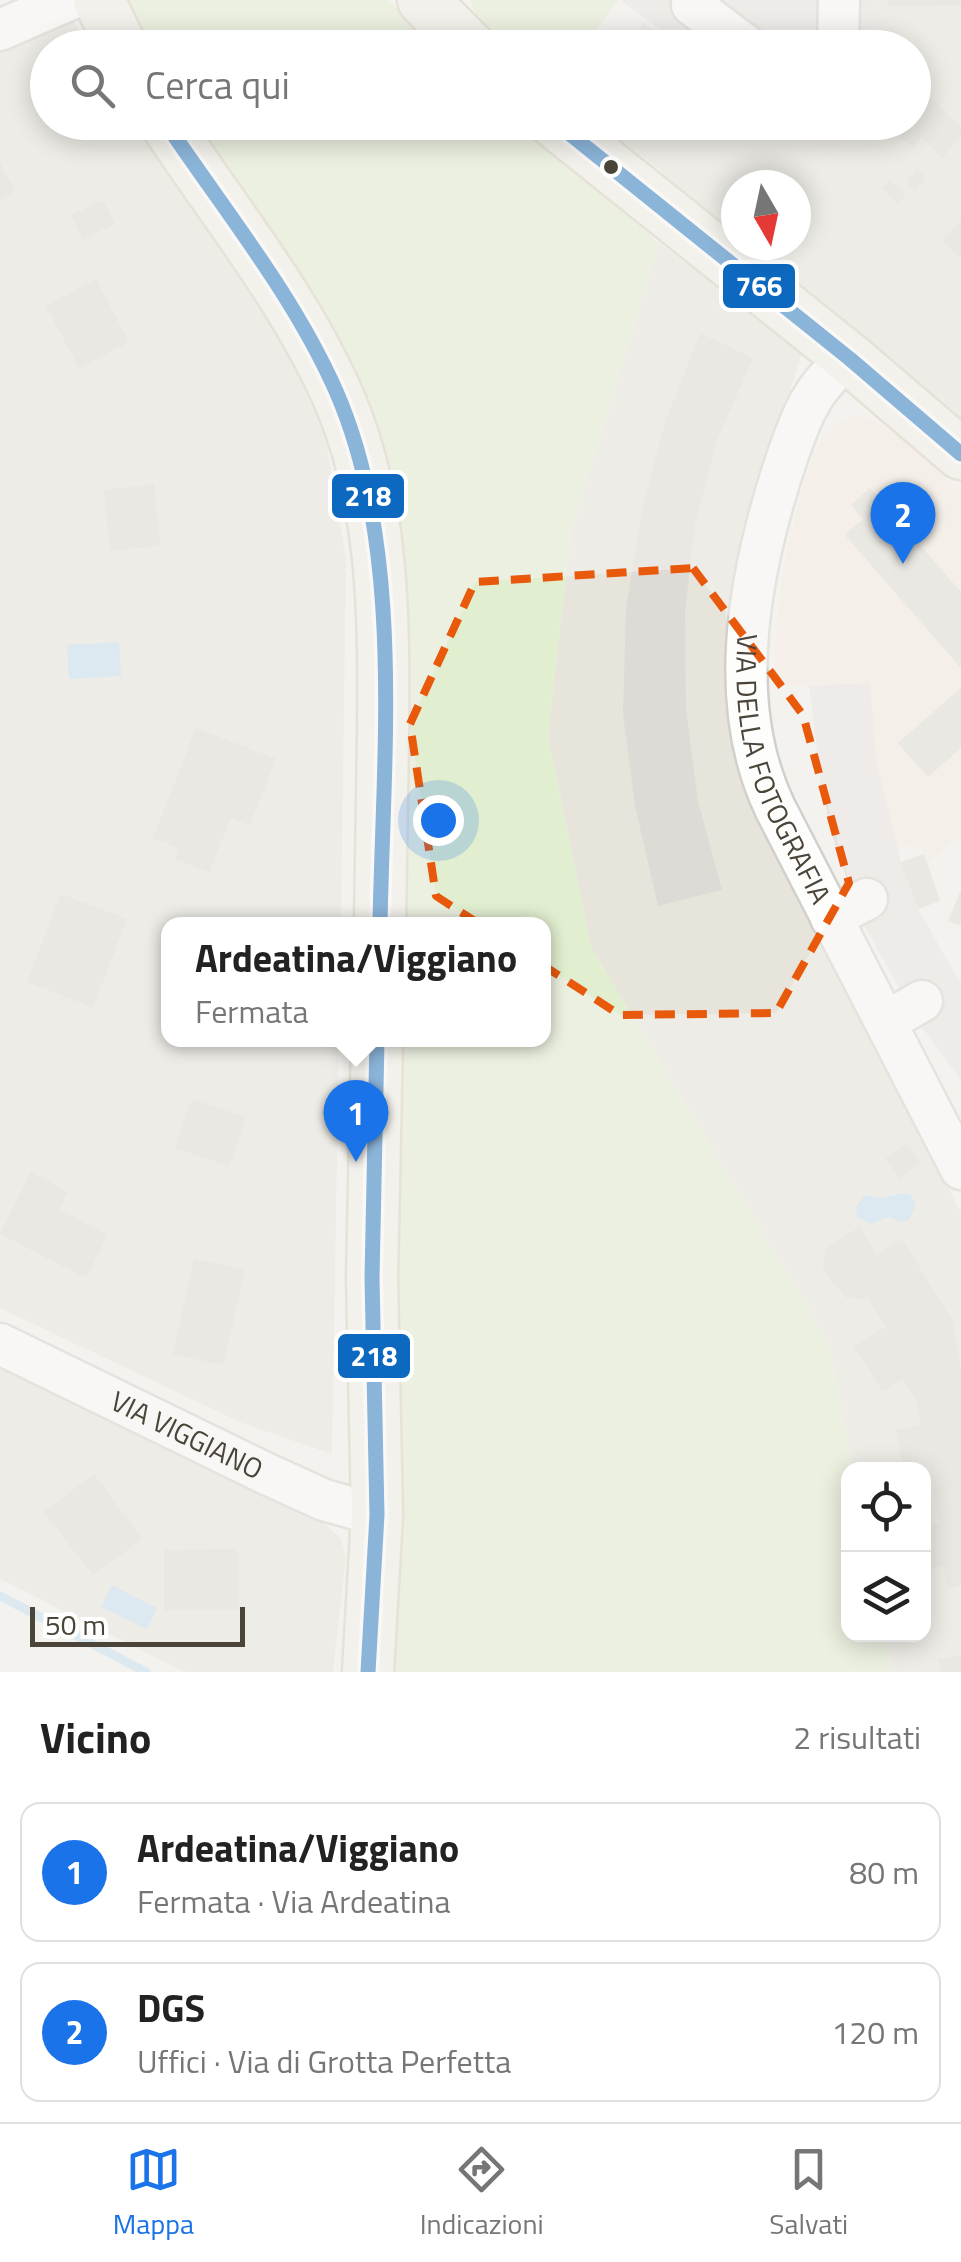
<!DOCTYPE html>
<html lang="it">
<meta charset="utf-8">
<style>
body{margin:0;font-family:"Titillium Web",sans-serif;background:#f6f6f6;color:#222}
.controls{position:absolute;right:30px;bottom:30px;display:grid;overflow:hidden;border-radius:20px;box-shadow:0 5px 25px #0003}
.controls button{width:90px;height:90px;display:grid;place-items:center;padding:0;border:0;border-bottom:2px solid #e0e0e0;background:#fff;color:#222;font:50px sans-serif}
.compass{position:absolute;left:721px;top:170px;width:90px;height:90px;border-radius:50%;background:#fff;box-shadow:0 5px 25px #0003;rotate:171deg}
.scale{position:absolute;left:30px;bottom:25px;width:215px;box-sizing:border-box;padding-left:10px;border:5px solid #4b4439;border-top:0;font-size:28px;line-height:35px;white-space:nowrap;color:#4b4439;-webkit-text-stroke:8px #fff;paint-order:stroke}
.you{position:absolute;left:438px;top:820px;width:35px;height:35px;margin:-25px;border:8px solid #fff;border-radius:50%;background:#1a73e8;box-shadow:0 0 0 15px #1a73e833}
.badge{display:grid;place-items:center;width:65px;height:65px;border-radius:50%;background:#1a73e8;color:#fff;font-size:32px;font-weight:700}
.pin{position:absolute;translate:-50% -82px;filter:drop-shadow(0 2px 5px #0008)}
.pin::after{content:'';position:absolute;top:52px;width:35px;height:30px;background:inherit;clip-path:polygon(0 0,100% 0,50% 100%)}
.popup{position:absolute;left:161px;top:917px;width:390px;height:130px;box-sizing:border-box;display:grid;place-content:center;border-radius:20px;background:#fff;filter:drop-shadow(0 2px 8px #0005);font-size:32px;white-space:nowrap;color:#767676}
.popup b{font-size:38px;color:#222}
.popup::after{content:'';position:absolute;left:50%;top:100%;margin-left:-20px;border:20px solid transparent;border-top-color:#fff}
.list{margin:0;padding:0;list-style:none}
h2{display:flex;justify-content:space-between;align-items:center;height:130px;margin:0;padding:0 40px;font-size:42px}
h2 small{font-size:32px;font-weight:400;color:#767676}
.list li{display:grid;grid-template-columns:65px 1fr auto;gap:30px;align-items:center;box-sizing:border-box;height:140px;margin:0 20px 20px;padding:0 20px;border:2px solid #e0e0e0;border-radius:20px}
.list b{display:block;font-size:38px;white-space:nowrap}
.list p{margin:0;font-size:32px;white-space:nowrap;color:#767676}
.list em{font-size:32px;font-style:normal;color:#767676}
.icon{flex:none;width:55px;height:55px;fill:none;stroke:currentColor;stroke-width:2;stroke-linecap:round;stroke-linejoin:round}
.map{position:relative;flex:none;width:961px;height:1672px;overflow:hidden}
.search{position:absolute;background:#fff;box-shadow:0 5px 25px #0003;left:30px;right:30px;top:30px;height:110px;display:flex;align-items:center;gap:25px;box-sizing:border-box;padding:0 35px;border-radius:55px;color:#767676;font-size:38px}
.sheet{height:450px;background:#fff}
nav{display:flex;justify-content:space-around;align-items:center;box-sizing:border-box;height:140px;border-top:2px solid #e0e0e0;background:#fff;font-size:28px;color:#767676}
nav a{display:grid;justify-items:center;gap:5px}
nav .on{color:#1a73e8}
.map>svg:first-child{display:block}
.residential{fill:#e7e4dc;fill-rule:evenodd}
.commercial{fill:#f3ebdf}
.green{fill:#e1eecf}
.parking{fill:#e6e3df}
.water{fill:#c0ddf1}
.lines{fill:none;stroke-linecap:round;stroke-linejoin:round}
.stream{stroke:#c0ddf1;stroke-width:9}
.building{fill:#dedbd6}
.minor-casing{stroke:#d2d0cb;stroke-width:45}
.major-casing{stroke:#d6cebb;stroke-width:55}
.minor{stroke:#fdfdfc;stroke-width:40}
.major{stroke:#f2efe6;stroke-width:50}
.bus-1-casing{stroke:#fff;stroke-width:22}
.bus-2-casing{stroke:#fff;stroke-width:22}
.bus-1{stroke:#0c69bf;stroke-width:15}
.bus-2{stroke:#0c69bf;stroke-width:15}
.marked{fill:none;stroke:#e8590c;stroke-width:8;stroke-dasharray:20 12;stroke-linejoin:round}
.bus-dot{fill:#4b4439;stroke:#fff;stroke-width:4}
.labels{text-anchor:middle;stroke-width:9;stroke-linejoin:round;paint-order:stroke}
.street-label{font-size:28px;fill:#4b4439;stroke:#fff}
.line-badge{stroke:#fff;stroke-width:4}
.badge-label{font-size:28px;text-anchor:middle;font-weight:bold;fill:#fff}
</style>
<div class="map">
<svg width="961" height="1672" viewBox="0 0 961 1672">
<rect width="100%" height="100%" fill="#f4f2ee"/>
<!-- residential -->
<g class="residential">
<path d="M876 0H961V437L901 381 688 206 660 170 598 123H780L830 159 859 123 914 122V48L878 47ZM736 185H796V245H736Z"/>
<polygon points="71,16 88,47 48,48 48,122 136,123 287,351 325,436 346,559 341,924 168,924 168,1040 339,1040 332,1454 242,1423 0,1308 0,47"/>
<polygon points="644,23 678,47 624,47"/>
<polygon points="659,243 803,349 748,527 726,613 726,707 746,792 961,1213 961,1672 893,1672 886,1635 924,1634 924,1470 853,1469 828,1342 591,947 548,736 571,531"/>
<polygon points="0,1363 319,1519 341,1539 346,1557 333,1672 185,1672 0,1579"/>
</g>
<!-- commercial -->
<polygon class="commercial" points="853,417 865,417 907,440 961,493 961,834 927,864 922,847 895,846 876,761 869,684 775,686 775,640 784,563 802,490 813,458 825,434 842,421"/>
<!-- green -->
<g class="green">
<polygon points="116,0 388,0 436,47 141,47"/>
<polygon points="470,0 618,0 584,47 510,48 478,19"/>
<polygon points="193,123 519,123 659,243 571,531 548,736 591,947 828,1342 853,1469 848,1470 848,1634 886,1635 893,1672 383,1672 399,1040 544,1040 544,924 400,924 373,428 318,303"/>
</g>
<!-- parking -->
<g class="parking">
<polygon points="621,0 876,0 878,47 683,47"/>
<polygon points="782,123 859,123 830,159"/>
<polygon points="870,683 876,761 901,862 918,909 961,984 961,1080 919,1023 861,920 834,841 822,791 809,686"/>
</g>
<!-- water -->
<g class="water">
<polygon points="119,642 121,676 69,679 67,645"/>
<polygon points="903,1193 911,1195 916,1205 909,1220 900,1222 890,1217 870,1224 857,1216 856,1207 865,1195 881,1198"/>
<polygon points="112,1585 157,1608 147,1629 101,1607"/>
</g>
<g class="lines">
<!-- stream -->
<polyline class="stream" points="0,1596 146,1672"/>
</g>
<!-- building -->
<g class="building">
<polygon points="888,0 961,0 961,5 888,6"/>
<polygon points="923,92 961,126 961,135 942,158 921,137 914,148 891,131 898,122 914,122 914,103"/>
<polygon points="0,163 15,191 0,199"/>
<polygon points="917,169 927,179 915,191 905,181"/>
<polygon points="890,180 906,195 898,203 882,188"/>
<polygon points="103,200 115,224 83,239 71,215"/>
<polygon points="961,220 961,258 942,242"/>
<polygon points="96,279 129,342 79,368 46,306"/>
<polygon points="700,333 753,358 717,440 695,524 685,612 686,710 698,801 722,890 658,906 635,806 623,713 626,608 642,509 665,423"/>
<polygon points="154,484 160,546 110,551 104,490"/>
<polygon points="870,488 961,592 961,668 845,535 863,519 851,505"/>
<polygon points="961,688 961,748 928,777 898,743"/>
<polygon points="196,728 276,759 250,825 231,818 209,872 175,859 179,848 153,838"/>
<polygon points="924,854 940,901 918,909 901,862"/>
<polygon points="961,890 961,926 948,921"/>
<polygon points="61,894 127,919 93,1007 27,982"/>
<polygon points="192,1099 246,1117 229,1166 175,1148"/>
<polygon points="906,1144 920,1163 900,1179 885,1159"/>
<polygon points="31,1172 68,1192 59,1209 108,1235 86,1278 0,1234"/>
<polygon points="860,1227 876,1255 902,1239 952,1320 961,1370 961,1586 948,1588 944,1566 924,1570 924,1526 939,1523 929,1468 903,1470 896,1430 921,1425 916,1400 903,1379 882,1391 854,1346 886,1327 869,1299 846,1298 823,1269 826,1248"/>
<polygon points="194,1259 245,1270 223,1365 173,1354"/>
<polygon points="94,1474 142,1539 93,1575 44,1512"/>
<polygon points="238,1549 238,1610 164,1610 164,1550"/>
<polygon points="961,1655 961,1672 941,1672 938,1659"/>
</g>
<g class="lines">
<!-- minor casing -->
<g class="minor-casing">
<g id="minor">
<polyline points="695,0 692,5 749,48"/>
<polyline points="0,30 69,0"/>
<polyline points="838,48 839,0"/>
<path id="s1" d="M850 359C808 386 796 431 781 476 748 581 726 705 775 808L961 1169"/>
<polyline points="831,918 867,899"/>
<polyline points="886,1022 922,1001"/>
<path id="s2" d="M0 1344 267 1474 324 1500 377 1515"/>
</g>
</g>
<!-- major casing -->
<g class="major-casing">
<g id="major">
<polyline points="99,0 122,48"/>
<polyline points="423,0 471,48"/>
<path d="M165 122C223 211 292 294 336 392 385 501 384 618 383 735 382 798 381 861 380 924"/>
<polyline points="554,122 850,359 961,454"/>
<polyline points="368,1672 377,1515 372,1278 377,1040"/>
</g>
</g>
<!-- minor -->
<use href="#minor" class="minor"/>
<!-- major -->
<use href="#major" class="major"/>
<!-- bus-1 casing -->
<g class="bus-1-casing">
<g id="bus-1">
<path d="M165 122C224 210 293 294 336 391 405 548 383 755 380 924"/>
<polyline points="368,1672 377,1515 372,1278 377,1040"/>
</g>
</g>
<!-- bus-2 casing -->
<g class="bus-2-casing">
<polyline id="bus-2" points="555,122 850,359 961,454"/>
</g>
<!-- bus-1 -->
<use href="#bus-1" class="bus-1"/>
<!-- bus-2 -->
<use href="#bus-2" class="bus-2"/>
</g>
<!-- marked area -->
<path d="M0 0H961V1672H0ZM693 568 803 715 849 883 776 1013 620 1015 436 896 410 724 475 582Z" fill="#f4f2ee" fill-opacity=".55" fill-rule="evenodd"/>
<path class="marked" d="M693 568 803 715 849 883 776 1013 620 1015 436 896 410 724 475 582Z"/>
<!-- markers -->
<circle class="bus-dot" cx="611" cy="167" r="9"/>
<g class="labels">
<!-- street labels -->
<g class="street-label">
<text dy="10" stroke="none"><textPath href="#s1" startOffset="442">VIA DELLA FOTOGRAFIA</textPath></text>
<text dy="10" stroke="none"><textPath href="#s2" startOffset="208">VIA VIGGIANO</textPath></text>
</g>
</g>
<g class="line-badge">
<rect x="721" y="262" width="76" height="48" rx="10" fill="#0c69bf"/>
<rect x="330" y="472" width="76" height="48" rx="10" fill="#0c69bf"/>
<rect x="336" y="1332" width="76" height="48" rx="10" fill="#0c69bf"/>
</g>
<g class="badge-label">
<text x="759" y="296">766</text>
<text x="368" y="506">218</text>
<text x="374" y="1366">218</text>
</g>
</svg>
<div class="controls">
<button><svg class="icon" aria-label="locate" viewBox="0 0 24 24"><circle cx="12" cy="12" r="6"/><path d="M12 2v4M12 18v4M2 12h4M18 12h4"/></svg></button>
<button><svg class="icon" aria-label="layers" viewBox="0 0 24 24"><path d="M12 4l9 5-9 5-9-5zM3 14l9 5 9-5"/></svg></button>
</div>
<svg class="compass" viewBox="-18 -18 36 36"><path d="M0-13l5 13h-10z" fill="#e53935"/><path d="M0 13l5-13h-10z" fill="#767676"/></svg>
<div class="scale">50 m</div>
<div class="you"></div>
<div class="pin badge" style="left:356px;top:1162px">1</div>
<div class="popup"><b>Ardeatina/Viggiano</b>Fermata</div>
<div class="pin badge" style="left:903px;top:564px">2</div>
<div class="search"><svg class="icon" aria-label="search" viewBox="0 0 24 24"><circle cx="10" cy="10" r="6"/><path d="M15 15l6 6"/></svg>Cerca qui</div>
</div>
<section class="sheet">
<h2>Vicino<small>2 risultati</small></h2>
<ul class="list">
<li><span class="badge">1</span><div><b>Ardeatina/Viggiano</b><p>Fermata · Via Ardeatina</p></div><em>80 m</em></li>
<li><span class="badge">2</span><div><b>DGS</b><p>Uffici · Via di Grotta Perfetta</p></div><em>120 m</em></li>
</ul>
</section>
<nav>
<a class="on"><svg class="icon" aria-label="map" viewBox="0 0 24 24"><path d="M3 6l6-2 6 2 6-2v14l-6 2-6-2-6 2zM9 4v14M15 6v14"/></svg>Mappa</a>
<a><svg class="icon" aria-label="directions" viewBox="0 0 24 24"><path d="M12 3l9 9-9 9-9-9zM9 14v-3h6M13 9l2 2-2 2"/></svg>Indicazioni</a>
<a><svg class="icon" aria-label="saved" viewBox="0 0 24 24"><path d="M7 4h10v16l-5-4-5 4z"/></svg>Salvati</a>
</nav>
